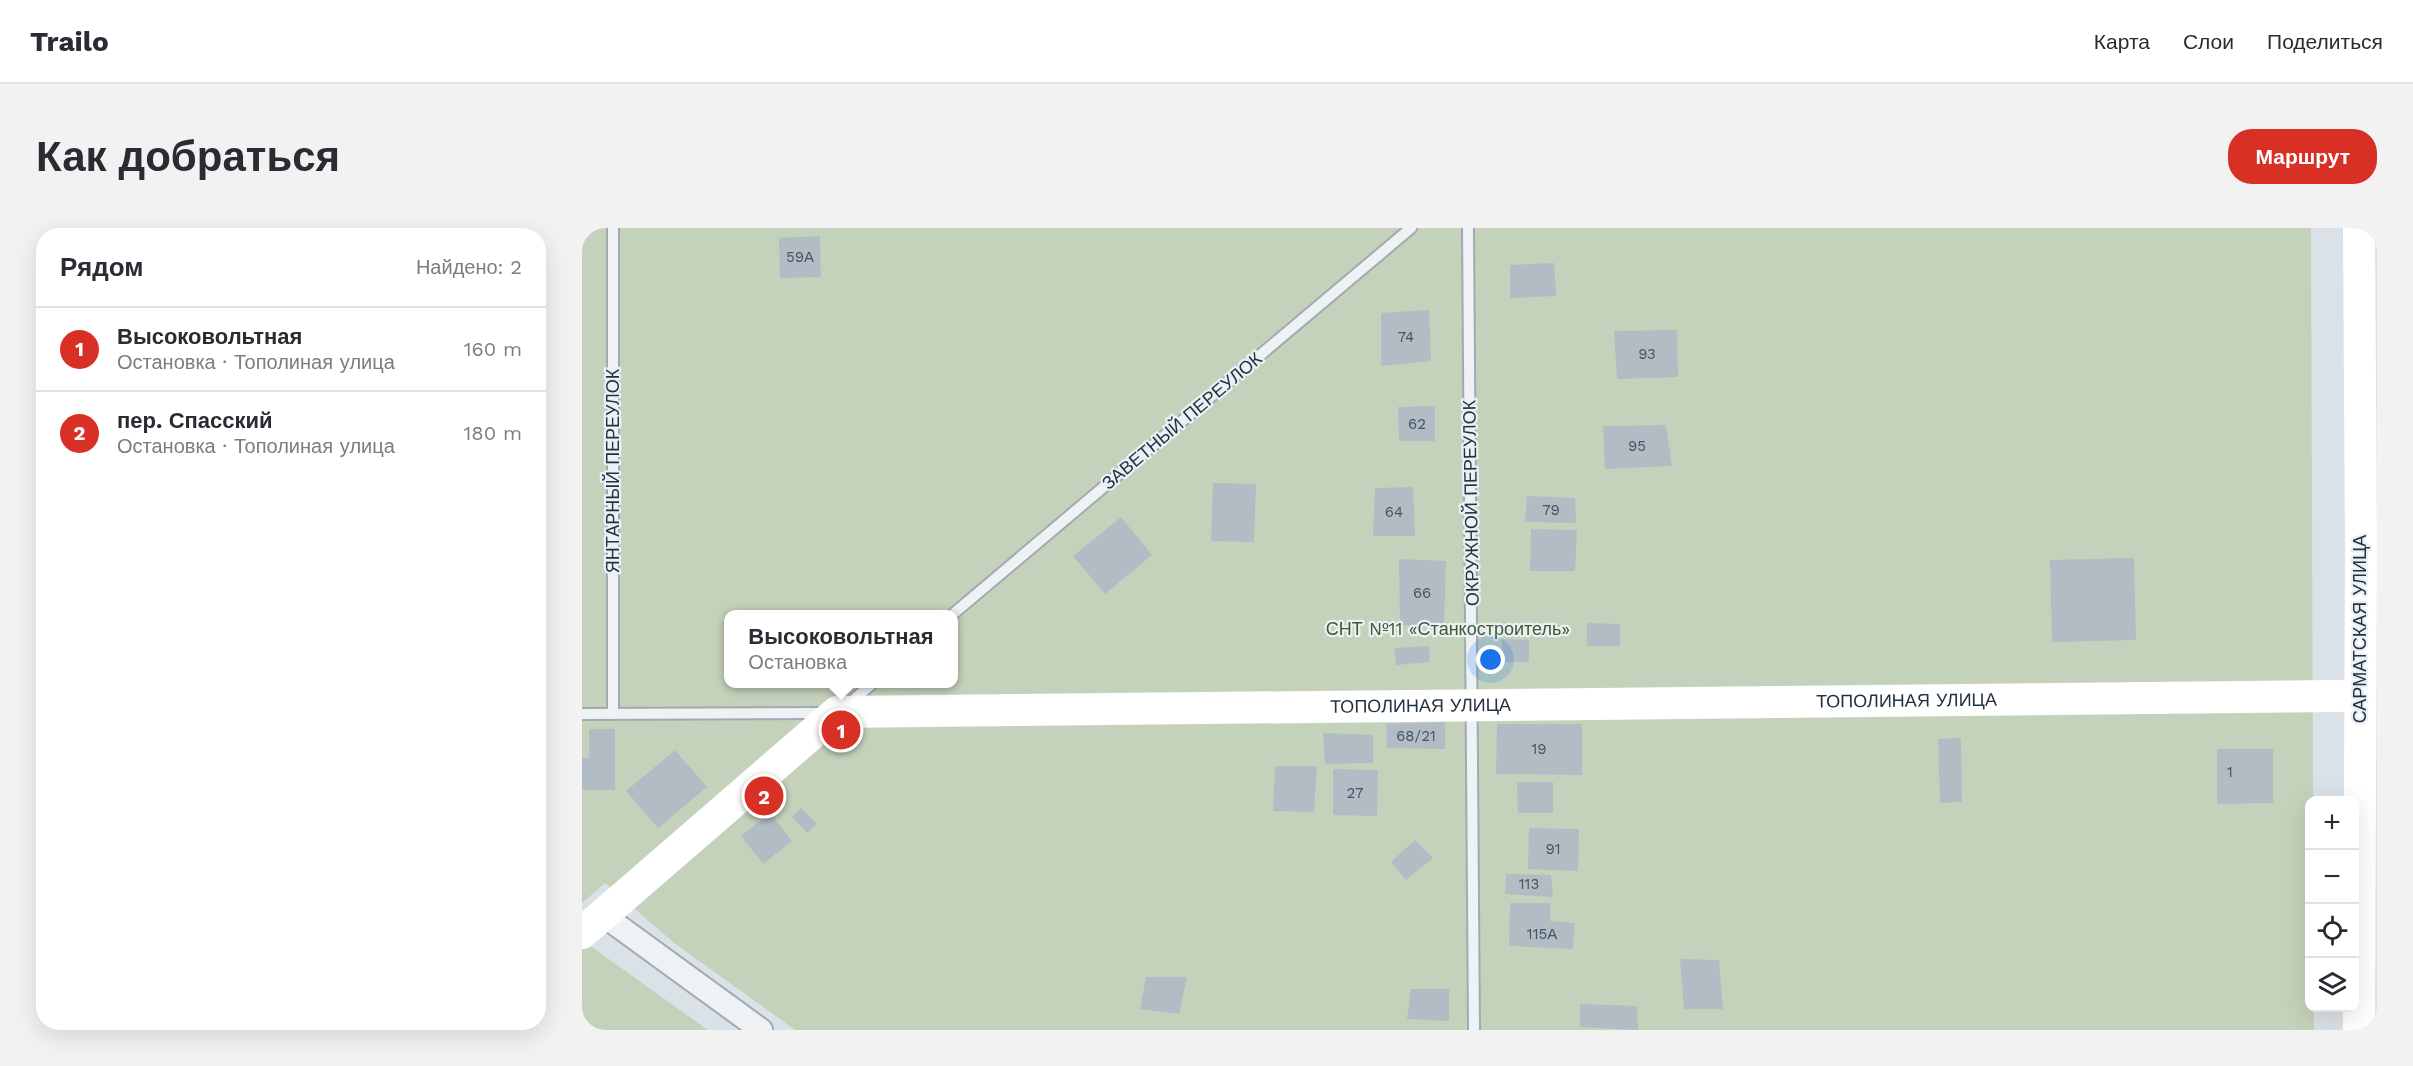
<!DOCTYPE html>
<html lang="ru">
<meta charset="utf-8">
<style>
body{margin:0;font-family:"Work Sans",sans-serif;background:#f2f2f3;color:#2b2b33}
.controls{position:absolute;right:18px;bottom:18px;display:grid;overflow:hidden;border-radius:12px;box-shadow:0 6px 24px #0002}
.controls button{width:54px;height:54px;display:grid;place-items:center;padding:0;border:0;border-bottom:2px solid #e1e1e2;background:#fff;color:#2b2b33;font:30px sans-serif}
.you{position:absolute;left:909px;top:432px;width:21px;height:21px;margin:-15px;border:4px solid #fff;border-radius:50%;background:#1a73e8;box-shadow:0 0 0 9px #1a73e833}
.badge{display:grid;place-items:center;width:39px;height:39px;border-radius:50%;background:#d93025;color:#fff;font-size:20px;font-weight:700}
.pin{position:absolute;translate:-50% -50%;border:3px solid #fff;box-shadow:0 2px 6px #0006}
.popup{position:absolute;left:142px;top:382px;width:234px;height:78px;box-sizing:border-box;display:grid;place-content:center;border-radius:12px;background:#fff;filter:drop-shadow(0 2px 4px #0005);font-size:20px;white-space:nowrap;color:#7c7c81}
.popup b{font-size:22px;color:#2b2b33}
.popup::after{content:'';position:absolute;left:50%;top:100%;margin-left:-12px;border:12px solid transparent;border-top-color:#fff}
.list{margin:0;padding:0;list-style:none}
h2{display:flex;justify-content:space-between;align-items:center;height:78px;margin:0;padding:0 24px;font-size:26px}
h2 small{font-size:20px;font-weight:400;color:#7c7c81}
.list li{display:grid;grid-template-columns:39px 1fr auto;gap:18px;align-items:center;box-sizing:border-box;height:84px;padding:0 24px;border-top:2px solid #e1e1e2}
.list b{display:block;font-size:22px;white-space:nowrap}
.list p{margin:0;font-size:20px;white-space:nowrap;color:#7c7c81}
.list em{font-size:20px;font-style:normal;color:#7c7c81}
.icon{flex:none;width:33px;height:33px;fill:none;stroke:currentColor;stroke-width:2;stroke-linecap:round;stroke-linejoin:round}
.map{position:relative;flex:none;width:1795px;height:802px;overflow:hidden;border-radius:24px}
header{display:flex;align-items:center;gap:36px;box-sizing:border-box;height:84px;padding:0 30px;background:#fff;border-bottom:2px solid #e1e1e2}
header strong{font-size:28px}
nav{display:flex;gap:33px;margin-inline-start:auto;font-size:21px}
.intro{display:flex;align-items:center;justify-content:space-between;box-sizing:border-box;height:144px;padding:0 36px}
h1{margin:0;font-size:42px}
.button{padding:15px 27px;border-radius:24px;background:#d93025;color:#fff;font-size:21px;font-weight:700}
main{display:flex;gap:36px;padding:0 36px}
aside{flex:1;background:#fff;border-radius:24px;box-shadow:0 6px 24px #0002}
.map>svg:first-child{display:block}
.green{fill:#c5d2bb;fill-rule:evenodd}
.building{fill:#b1bcc4}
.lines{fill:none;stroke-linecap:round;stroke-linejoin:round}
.lane-casing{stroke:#a0aab1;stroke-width:14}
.street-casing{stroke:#a0aab1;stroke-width:26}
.lane{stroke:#eef2f5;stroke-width:10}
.street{stroke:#eef2f5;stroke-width:22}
.secondary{stroke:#fff;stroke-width:32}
.labels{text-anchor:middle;stroke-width:4.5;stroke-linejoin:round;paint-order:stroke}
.number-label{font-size:15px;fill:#475460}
.street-label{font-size:18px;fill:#24323e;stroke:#eaf0f5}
.park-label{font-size:18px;fill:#405b2f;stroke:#eaf0f5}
</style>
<header>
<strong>Trailo</strong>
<nav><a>Карта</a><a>Слои</a><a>Поделиться</a></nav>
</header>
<div class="intro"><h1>Как добраться</h1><a class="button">Маршрут</a></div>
<main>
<aside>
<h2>Рядом<small>Найдено: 2</small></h2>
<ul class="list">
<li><span class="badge">1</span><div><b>Высоковольтная</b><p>Остановка · Тополиная улица</p></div><em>160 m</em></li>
<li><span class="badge">2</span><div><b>пер. Спасский</b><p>Остановка · Тополиная улица</p></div><em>180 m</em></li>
</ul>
</aside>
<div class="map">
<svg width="1795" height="802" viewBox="0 0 1795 802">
<rect width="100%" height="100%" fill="#dbe2e7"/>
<!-- green -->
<g class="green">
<path d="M0 0H1729L1731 572H1728V780H1732V802H213L91 714 23 655 0 675ZM146 386H372V456H146Z"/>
<polygon points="3,714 126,802 0,802 0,716"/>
</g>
<!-- building -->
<g class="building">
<polygon points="238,8 239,49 198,50 197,10"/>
<polygon points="972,35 974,68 928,70 928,37"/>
<polygon points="847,82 849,133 799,138 799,85"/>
<polygon points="1095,102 1096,149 1035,151 1032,103"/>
<polygon points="853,178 853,213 817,213 816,179"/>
<polygon points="1084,197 1090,238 1023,241 1021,198"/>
<polygon points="631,255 674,256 672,314 629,313"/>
<polygon points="831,259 833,308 791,308 793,260"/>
<polygon points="945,268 993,270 994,295 943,294"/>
<polygon points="539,289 570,327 523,366 491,328"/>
<polygon points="949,301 995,302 993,343 948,343"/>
<polygon points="1552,330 1554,412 1470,414 1468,332"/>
<polygon points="817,331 864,333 862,398 818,397"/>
<polygon points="1005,395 1038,396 1038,418 1005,418"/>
<polygon points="920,411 947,412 947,434 920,434"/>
<polygon points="847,418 848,434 814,437 812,420"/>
<polygon points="863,494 863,521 805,520 804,496"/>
<polygon points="915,496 1000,496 1000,547 914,546"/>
<polygon points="7,501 33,501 33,562 0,562 0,530 7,530"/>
<polygon points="741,505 791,507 791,535 743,536"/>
<polygon points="1379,510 1380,574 1358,575 1356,511"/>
<polygon points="1635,521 1691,521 1691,575 1635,576"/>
<polygon points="93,522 125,559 76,600 44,563"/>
<polygon points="693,538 735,538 732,584 691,583"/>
<polygon points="751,541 796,542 795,588 751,587"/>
<polygon points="935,554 971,554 971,585 936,585"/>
<polygon points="219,580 235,596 225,605 210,589"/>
<polygon points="188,585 210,613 181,636 159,608"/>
<polygon points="947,600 997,601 996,643 946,641"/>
<polygon points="833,612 851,630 824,652 809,634"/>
<polygon points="924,646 969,647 971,669 923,666"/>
<polygon points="928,675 968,675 968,693 993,695 991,721 927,718"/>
<polygon points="1098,731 1137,732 1141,781 1102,781"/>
<polygon points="564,749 605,749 597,786 558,781"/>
<polygon points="829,761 867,761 867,793 825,791"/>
<polygon points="998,776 1055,778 1056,802 998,799"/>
</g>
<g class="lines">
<!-- lane casing -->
<g class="lane-casing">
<g id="lane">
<polyline points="886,0 892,802"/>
<polyline points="371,386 829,0"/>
<polyline points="265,477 290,456"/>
<polyline points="0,486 243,485"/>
<polyline points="31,486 31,0"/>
</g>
</g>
<!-- street casing -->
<g class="street-casing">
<polyline id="street" points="21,687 179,802"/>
</g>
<!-- lane -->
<use href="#lane" class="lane"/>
<!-- street -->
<use href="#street" class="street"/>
<!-- secondary -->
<g class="secondary">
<polyline points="1777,0 1779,322 1777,802"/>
<path id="s1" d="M0 705 255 484 1758 468"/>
</g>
</g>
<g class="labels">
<!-- number labels -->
<g class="number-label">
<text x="218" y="34">59А</text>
<text x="824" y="114">74</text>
<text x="1065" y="131">93</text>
<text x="835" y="201">62</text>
<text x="1055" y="223">95</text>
<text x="969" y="287">79</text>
<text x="812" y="289">64</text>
<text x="840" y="370">66</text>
<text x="834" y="513">68/21</text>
<text x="957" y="526">19</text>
<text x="1648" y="549">1</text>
<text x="773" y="570">27</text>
<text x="971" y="626">91</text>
<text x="947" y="661">113</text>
<text x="960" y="711">115А</text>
</g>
<!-- street labels -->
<g class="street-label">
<text transform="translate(600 193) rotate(-40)" y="6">ЗАВЕТНЫЙ ПЕРЕУЛОК</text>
<text transform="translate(31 243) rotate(-90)" y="6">ЯНТАРНЫЙ ПЕРЕУЛОК</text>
<text transform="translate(889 275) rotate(-91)" y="6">ОКРУЖНОЙ ПЕРЕУЛОК</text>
<text transform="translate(1778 401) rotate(-90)" y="6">САРМАТСКАЯ УЛИЦА</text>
<text dy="6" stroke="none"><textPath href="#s1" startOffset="1407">ТОПОЛИНАЯ УЛИЦА</textPath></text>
<text dy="6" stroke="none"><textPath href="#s1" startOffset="921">ТОПОЛИНАЯ УЛИЦА</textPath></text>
</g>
<!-- park labels -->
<g class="park-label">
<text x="866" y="407">СНТ №11 «Станкостроитель»</text>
</g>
</g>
</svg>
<div class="controls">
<button>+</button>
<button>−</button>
<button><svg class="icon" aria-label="locate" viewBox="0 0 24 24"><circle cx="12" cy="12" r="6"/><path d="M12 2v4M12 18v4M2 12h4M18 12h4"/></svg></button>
<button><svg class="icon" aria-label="layers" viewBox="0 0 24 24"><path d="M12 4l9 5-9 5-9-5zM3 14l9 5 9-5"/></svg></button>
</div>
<div class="you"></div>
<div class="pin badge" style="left:259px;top:502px">1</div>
<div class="popup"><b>Высоковольтная</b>Остановка</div>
<div class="pin badge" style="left:182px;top:568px">2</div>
</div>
</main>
